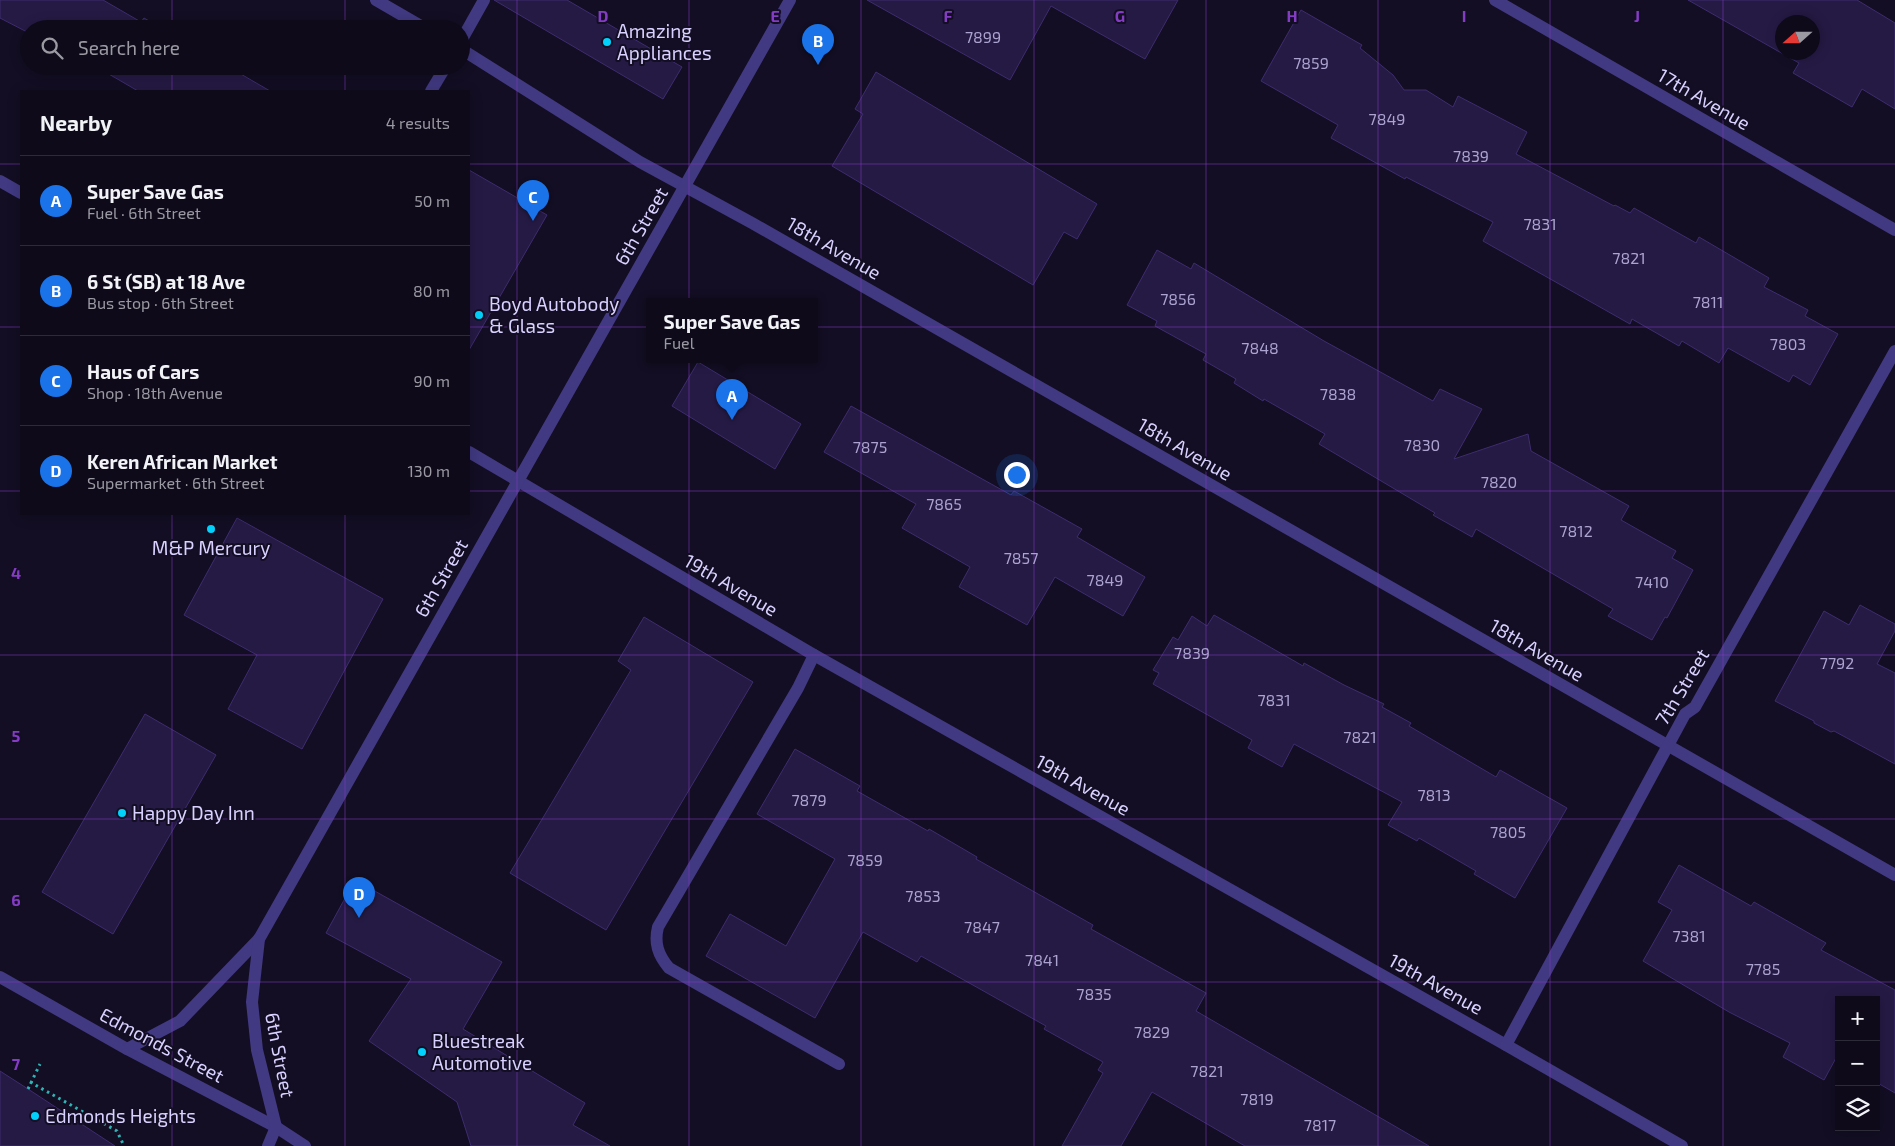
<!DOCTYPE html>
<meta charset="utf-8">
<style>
body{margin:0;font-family:"Exo 2",sans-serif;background:#171323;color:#f1f3f6}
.controls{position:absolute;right:15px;bottom:15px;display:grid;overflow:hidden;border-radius:0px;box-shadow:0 2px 12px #0003}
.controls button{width:45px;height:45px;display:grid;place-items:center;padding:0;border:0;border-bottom:1px solid #2e2b39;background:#0e0a1a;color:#f1f3f6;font:25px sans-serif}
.compass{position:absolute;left:1775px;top:15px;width:45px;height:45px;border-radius:50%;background:#0e0a1a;box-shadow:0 2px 12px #0003;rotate:249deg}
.you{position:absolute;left:1016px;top:474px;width:18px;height:18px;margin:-12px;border:4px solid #fff;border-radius:50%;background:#1a73e8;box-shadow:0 0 0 8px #1a73e833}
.badge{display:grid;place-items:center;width:32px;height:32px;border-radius:50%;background:#1a73e8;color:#fff;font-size:16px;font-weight:700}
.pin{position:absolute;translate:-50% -41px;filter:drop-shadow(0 1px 2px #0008)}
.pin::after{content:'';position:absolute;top:26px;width:18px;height:15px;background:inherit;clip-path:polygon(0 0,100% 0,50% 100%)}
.popup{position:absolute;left:646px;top:298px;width:172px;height:65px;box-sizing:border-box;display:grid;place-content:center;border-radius:0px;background:#0e0a1a;filter:drop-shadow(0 1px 4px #0005);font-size:16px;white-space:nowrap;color:#9b9aa2}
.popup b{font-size:19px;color:#f1f3f6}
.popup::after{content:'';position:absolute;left:50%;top:100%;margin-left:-10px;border:10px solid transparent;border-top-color:#0e0a1a}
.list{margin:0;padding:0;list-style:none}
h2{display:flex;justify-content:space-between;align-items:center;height:65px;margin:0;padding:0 20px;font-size:21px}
h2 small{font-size:16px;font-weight:400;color:#9b9aa2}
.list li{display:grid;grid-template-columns:32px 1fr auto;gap:15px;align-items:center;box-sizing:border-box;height:90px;padding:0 20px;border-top:1px solid #2e2b39}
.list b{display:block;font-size:19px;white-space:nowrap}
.list p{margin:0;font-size:16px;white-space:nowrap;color:#9b9aa2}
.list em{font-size:16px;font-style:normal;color:#9b9aa2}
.icon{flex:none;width:28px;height:28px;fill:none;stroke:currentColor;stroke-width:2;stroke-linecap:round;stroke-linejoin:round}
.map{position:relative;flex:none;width:1895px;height:1146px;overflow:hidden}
.search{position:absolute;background:#0e0a1a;box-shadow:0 2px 12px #0003;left:20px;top:20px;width:450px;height:55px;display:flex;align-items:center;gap:12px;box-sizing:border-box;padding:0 18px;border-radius:28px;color:#9b9aa2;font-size:19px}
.panel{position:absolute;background:#0e0a1a;box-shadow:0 2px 12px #0003;left:20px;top:90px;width:450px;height:425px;border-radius:0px}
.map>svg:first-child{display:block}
.building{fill:#251a44;stroke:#3e2c70;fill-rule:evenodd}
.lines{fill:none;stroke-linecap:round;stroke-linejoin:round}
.path{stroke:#2fb4b5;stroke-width:3;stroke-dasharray:2.5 4;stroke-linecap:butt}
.minor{stroke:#413982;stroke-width:12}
.grid{fill:none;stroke:#843cc5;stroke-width:1;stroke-opacity:0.55}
.poi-dot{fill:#01d1fb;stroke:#130e23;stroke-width:2}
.labels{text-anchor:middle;stroke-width:4;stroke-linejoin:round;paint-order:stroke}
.number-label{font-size:16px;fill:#aca3d0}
.poi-label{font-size:19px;fill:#d9d1ff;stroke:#130e23;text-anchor:start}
.street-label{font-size:19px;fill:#d9d1ff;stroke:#130e23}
.grid-label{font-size:16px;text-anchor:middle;font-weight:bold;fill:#843cc5;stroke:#130e23;stroke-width:4;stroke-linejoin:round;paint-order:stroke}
</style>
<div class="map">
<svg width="1895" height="1146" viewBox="0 0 1895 1146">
<rect width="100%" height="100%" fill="#130e23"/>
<!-- building -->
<g class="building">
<polygon points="0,0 103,0 141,22 144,18 163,29 29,29 29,33 0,18"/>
<polygon points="494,0 567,0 682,67 663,99"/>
<polygon points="867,0 1178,0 1145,59 1051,6 1010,80"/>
<path d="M1688 0H1857L1895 23V109L1862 89 1852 107 1793 73 1799 63ZM1782 22H1812V52H1782Z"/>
<polygon points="1301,10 1362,45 1360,48 1393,75 1404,90 1426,90 1453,107 1458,96 1527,132 1516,154 1614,206 1615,205 1630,213 1634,208 1696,243 1699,237 1769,278 1764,287 1808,310 1805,316 1838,334 1810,385 1793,375 1789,382 1728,348 1719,363 1682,341 1679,346 1632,319 1630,324 1483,241 1493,222 1406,177 1405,179 1331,138 1338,125 1261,81"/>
<polygon points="95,66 227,66 270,91 138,91"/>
<polygon points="876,72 1097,204 1077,239 1064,232 1033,285 832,166 863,114 855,109"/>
<polygon points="469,170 547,215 469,350"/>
<polygon points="1157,250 1191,269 1194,263 1324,341 1433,401 1440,389 1482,409 1454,459 1528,434 1531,451 1629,506 1621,520 1676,551 1672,558 1693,570 1667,618 1665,617 1652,640 1608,616 1613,609 1476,529 1472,537 1433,515 1435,513 1319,444 1325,434 1264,399 1263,401 1234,383 1236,379 1203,360 1206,354 1155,326 1157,321 1127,305"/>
<polygon points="698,362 801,424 775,469 672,406"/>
<polygon points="851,406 1011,495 1014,491 1082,529 1077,537 1145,577 1123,616 1055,577 1027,625 959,587 970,567 902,528 916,504 824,452"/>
<polygon points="237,518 383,599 302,749 228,709 257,655 184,615"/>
<polygon points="1860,605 1895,624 1895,631 1877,664 1895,673 1895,764 1834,731 1831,732 1814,723 1814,721 1775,701 1824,611 1849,625"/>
<polygon points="1214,615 1303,666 1304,663 1344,685 1384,704 1382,707 1411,723 1409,726 1496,777 1500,770 1567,808 1515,898 1474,874 1476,871 1419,838 1417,841 1388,825 1402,802 1294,744 1282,767 1248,748 1252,740 1153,684 1159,673 1153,670 1173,637 1178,640 1192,616 1207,626"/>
<polygon points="644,617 753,682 606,930 510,873 631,670 618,661"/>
<polygon points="145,714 216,755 113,934 42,892"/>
<polygon points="795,749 860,786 857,791 928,831 929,829 977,857 976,859 1093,925 1091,929 1206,993 1196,1011 1429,1146 1245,1146 1152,1092 1121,1146 1062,1146 1103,1073 1098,1070 1103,1062 1044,1029 1046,1026 921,956 917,962 863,932 815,1018 706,956 730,914 786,946 835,859 757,814"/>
<polygon points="1679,865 1751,906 1754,902 1826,943 1821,950 1895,990 1895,1093 1876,1082 1876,1000 1839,1000 1839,1060 1836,1058 1824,1080 1783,1057 1790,1043 1729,1012 1643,961 1672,910 1658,902"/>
<polygon points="355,880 502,962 463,1029 585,1103 573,1125 610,1146 471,1146 457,1102 369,1041 411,979 326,933"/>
<polygon points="0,1071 28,1089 115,1146 0,1146"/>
</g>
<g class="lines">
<!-- path -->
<g class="path">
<polyline points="30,1082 117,1131 124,1146"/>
<polyline points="28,1089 40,1064"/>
</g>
<!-- minor -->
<g class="minor">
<polyline points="376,0 426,29"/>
<polyline points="1495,0 1895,230"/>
<polyline points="461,41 484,0"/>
<polyline points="461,49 640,162 752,223 1895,875"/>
<polyline points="431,91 446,66"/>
<polyline points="0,181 21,193"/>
<polyline points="469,452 814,655 1506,1045 1682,1146"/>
<path d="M814 655 798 688 658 927C654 943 658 955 669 968L839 1064"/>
<polyline points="0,977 127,1049 276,1127 305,1146"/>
<polyline points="1506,1045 1685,714 1695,707 1895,351"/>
<polyline points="127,1049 180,1021 259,939"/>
<polyline points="268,1146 276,1127 257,1050 252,1002 259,939 790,0"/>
</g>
</g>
<!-- grid -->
<path class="grid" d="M172 0V29M345 0V29M517 0V1146M689 0V1146M861 0V1146M1034 0V1146M1206 0V1146M1378 0V1146M1550 0V1146M1723 0V1146M172 66V91M345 66V91M0 164H21M469 164H1895M0 327H21M469 327H1895M0 491H21M469 491H1895M172 514V1146M345 514V1146M0 655H1895M0 819H1895M0 982H1895"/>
<!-- markers -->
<g class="poi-dot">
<circle cx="607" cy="42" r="5"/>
<circle cx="479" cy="315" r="5"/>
<circle cx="211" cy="529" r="5"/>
<circle cx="122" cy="813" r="5"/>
<circle cx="422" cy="1052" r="5"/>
<circle cx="35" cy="1116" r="5"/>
</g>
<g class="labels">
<!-- number labels -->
<g class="number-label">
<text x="983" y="43">7899</text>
<text x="1311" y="69">7859</text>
<text x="1387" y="125">7849</text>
<text x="1471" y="162">7839</text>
<text x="1540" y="230">7831</text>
<text x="1629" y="264">7821</text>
<text x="1178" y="305">7856</text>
<text x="1708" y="308">7811</text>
<text x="1788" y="350">7803</text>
<text x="1260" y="354">7848</text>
<text x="1338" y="400">7838</text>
<text x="1422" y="451">7830</text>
<text x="870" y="453">7875</text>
<text x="1499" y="488">7820</text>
<text x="944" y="510">7865</text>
<text x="1576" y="537">7812</text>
<text x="1021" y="564">7857</text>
<text x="1105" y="586">7849</text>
<text x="1652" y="588">7410</text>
<text x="1192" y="659">7839</text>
<text x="1837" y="669">7792</text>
<text x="1274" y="706">7831</text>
<text x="1360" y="743">7821</text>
<text x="1434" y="801">7813</text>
<text x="809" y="806">7879</text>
<text x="1508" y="838">7805</text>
<text x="865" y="866">7859</text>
<text x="923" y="902">7853</text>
<text x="982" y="933">7847</text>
<text x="1689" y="942">7381</text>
<text x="1042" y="966">7841</text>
<text x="1763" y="975">7785</text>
<text x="1094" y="1000">7835</text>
<text x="1152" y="1038">7829</text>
<text x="1207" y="1077">7821</text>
<text x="1257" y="1105">7819</text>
<text x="1320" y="1131">7817</text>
</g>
<!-- poi labels -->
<g class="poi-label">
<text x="617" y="38">Amazing<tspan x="617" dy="22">Appliances</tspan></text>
<text x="489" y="311">Boyd Autobody<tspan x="489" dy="22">&amp; Glass</tspan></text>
<text x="211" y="555" text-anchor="middle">M&amp;P Mercury</text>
<text x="132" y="820">Happy Day Inn</text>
<text x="432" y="1048">Bluestreak<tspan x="432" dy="22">Automotive</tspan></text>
<text x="45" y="1123">Edmonds Heights</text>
</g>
<!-- street labels -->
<g class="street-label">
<text transform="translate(1704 99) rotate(30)" y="7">17th Avenue</text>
<text transform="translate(641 226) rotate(-60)" y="7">6th Street</text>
<text transform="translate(834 248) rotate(30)" y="7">18th Avenue</text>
<text transform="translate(1185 449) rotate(30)" y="7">18th Avenue</text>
<text transform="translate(441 578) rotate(-60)" y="7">6th Street</text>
<text transform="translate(731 585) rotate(30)" y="7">19th Avenue</text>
<text transform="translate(1537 650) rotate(30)" y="7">18th Avenue</text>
<text transform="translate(1682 687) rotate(-59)" y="7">7th Street</text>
<text transform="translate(1083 785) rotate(29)" y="7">19th Avenue</text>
<text transform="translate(1436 984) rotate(29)" y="7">19th Avenue</text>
<text transform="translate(162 1045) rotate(28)" y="7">Edmonds Street</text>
<text transform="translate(280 1055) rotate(79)" y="7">6th Street</text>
</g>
</g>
<g class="grid-label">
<text x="603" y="22">D</text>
<text x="775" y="22">E</text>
<text x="948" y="22">F</text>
<text x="1120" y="22">G</text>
<text x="1292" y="22">H</text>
<text x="1464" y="22">I</text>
<text x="1637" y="22">J</text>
<text x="16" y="579">4</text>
<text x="16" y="742">5</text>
<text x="16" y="906">6</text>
<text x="16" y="1070">7</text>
</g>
</svg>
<div class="controls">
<button>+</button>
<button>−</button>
<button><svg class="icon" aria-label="layers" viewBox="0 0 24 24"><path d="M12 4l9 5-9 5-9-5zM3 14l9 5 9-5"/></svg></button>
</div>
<svg class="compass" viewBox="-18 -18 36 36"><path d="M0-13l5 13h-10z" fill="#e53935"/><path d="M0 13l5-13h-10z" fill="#9b9aa2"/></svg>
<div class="you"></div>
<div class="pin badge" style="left:732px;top:420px">A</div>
<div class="popup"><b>Super Save Gas</b>Fuel</div>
<div class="pin badge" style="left:818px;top:65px">B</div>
<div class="pin badge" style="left:533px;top:221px">C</div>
<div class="pin badge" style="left:359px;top:918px">D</div>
<div class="search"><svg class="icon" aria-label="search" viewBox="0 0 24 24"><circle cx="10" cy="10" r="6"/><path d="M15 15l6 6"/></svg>Search here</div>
<section class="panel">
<h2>Nearby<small>4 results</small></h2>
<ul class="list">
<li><span class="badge">A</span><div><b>Super Save Gas</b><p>Fuel · 6th Street</p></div><em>50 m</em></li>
<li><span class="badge">B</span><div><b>6 St (SB) at 18 Ave</b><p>Bus stop · 6th Street</p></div><em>80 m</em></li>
<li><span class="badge">C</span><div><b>Haus of Cars</b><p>Shop · 18th Avenue</p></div><em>90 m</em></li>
<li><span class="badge">D</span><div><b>Keren African Market</b><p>Supermarket · 6th Street</p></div><em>130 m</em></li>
</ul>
</section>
</div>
